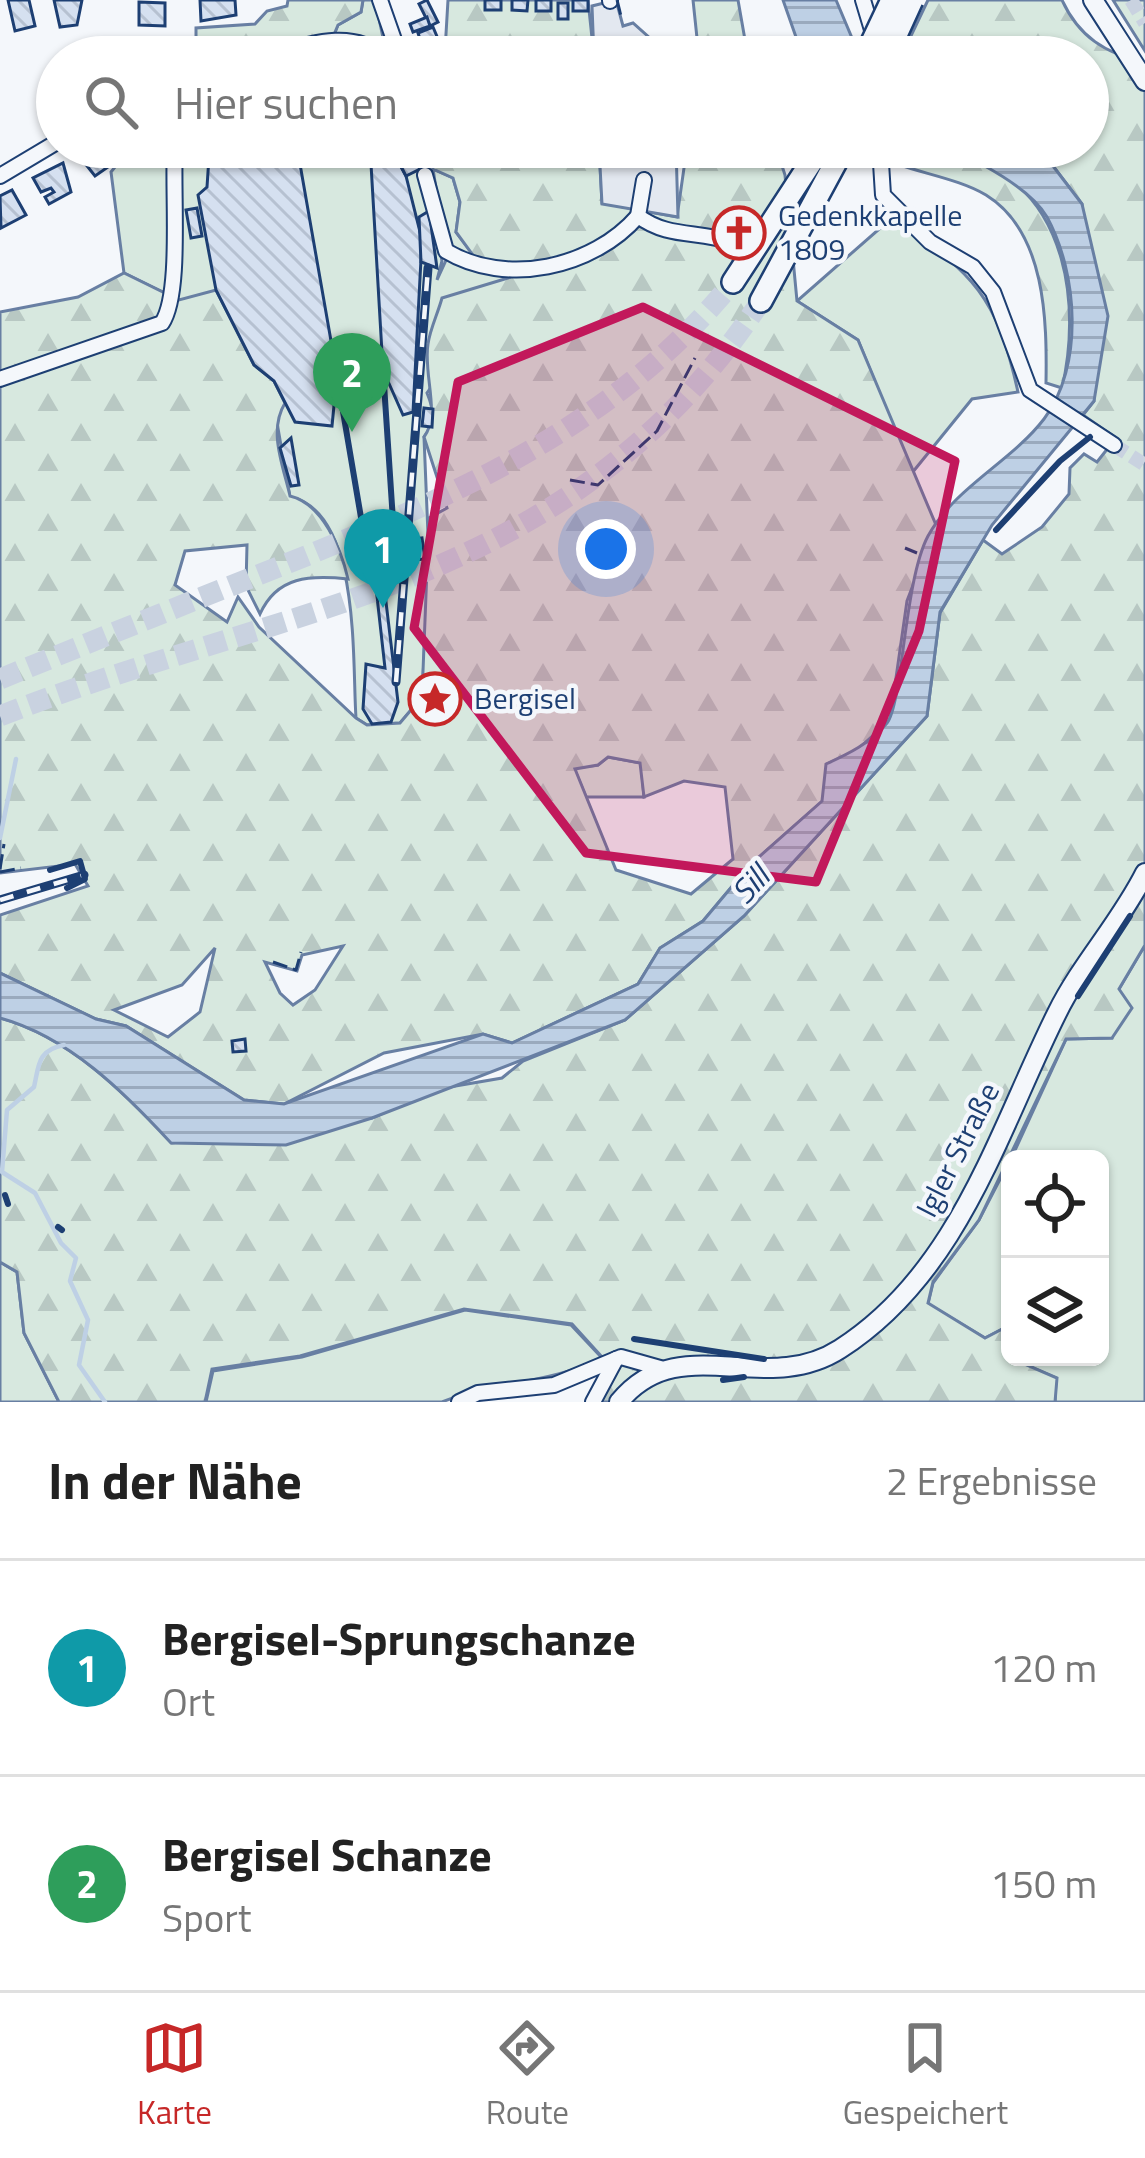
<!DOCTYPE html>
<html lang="de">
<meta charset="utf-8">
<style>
body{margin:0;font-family:"Titillium Web",sans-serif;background:#f2f2f2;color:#222}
.controls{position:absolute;right:36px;bottom:36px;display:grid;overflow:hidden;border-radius:18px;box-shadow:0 3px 9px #0004}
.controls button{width:108px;height:108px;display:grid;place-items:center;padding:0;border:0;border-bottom:3px solid #e0e0e0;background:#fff;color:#222;font:60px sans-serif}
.you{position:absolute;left:606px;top:549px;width:42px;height:42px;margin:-30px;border:9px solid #fff;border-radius:50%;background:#1a73e8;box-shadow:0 0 0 18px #1a73e833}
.badge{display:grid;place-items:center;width:78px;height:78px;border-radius:50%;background:#c62828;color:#fff;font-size:39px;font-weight:700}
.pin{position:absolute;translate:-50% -99px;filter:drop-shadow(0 3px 6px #0008)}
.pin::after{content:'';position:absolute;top:63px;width:42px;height:36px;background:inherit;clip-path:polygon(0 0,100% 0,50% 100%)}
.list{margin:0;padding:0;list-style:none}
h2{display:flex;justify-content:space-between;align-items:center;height:156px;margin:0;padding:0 48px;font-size:51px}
h2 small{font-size:39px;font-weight:400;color:#767676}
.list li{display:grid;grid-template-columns:78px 1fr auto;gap:36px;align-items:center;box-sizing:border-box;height:216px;padding:0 48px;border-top:3px solid #e0e0e0}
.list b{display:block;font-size:45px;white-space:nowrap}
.list p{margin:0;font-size:39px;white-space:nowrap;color:#767676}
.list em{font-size:39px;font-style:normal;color:#767676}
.icon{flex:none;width:66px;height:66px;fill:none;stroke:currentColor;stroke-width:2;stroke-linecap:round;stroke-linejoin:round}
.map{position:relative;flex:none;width:1145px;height:1402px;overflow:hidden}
.search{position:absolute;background:#fff;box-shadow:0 3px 9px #0004;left:36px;right:36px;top:36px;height:132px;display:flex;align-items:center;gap:30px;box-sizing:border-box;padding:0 42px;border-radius:66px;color:#767676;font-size:45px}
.sheet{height:588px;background:#fff}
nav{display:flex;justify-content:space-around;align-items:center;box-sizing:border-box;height:168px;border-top:3px solid #e0e0e0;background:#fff;font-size:33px;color:#767676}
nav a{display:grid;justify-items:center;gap:6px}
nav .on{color:#c62828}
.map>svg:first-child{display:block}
.grass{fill:#d7e8df;stroke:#687fa3;stroke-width:3}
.forest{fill:url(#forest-firs);stroke:#687fa3;stroke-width:3;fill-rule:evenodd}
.parking{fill:#e3e8f0;stroke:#687fa3;stroke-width:3}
.water{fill:url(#water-rules);stroke:#687fa3;stroke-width:3}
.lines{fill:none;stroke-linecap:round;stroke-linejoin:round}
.stream{stroke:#bed0e5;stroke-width:4.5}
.building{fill:url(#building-back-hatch);stroke:#1d3f73;stroke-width:3}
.minor-tunnel{stroke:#c9d2e0;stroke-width:14;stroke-dasharray:14 7;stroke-linecap:butt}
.highway-tunnel{stroke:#c9d2e0;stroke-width:21;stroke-dasharray:21 10;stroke-linecap:butt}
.minor-casing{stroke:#1d3f73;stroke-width:18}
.major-casing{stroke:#1d3f73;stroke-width:22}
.highway-casing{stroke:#1d3f73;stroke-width:26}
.minor{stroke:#f4f7fb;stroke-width:14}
.major{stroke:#f4f7fb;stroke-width:18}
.highway{stroke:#f4f7fb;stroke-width:21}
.rail-casing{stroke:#1d3f73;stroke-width:9}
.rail{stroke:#f4f7fb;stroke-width:4.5;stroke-dasharray:14;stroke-linecap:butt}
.highway-bridge-casing{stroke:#1d3f73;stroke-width:26;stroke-linecap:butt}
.highway-bridge{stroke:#f4f7fb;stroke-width:21}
.fence{stroke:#1d3f73;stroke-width:3;stroke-dasharray:15 6;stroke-linecap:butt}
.wall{stroke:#1d3f73;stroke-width:6}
.marked{fill:#c2185b;fill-opacity:0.2;stroke:#c2185b;stroke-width:9;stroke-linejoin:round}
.labels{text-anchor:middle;stroke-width:9;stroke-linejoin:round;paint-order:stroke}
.poi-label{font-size:30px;fill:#1d3f73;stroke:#f4f7fb;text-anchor:start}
.street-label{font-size:30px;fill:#1d3f73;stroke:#f4f7fb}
.water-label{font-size:33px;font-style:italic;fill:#1d3f73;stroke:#f4f7fb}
</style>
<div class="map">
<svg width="1145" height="1402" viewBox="0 0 1145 1402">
<defs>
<pattern id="forest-firs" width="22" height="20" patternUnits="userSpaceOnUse" patternTransform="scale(3)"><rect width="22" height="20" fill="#d7e8df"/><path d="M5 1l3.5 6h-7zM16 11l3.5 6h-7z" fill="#b8c8c3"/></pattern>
<pattern id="water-rules" width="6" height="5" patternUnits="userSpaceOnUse" patternTransform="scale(3)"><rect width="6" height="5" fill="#bed0e5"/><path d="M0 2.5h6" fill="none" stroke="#9aaabe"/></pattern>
<pattern id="building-back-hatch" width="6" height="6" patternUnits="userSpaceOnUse" patternTransform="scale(3)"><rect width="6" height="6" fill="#d5e0f0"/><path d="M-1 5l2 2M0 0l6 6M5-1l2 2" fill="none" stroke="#b6c1d1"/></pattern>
</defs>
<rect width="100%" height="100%" fill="#f4f7fb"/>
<!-- grass -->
<g class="grass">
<polygon points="363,0 375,0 385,47 350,35 333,37 338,25 361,12"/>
<polygon points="1113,0 1145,0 1145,51"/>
<path d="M131 147H420L442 261 437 280 447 258 433 169 453 178 460 202 456 232 475 257 509 278 427 393C434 410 436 422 424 437L429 559 422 697 400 723 367 725 356 718C352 661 361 511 290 497L276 417 179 300 124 273 111 172Z"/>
<path d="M894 216C973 276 996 292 1018 392L972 399 912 473 858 340 797 301Z"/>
<polygon points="608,757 641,763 644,797 586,797 574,768 598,765"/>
<polygon points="1145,945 1145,1402 1055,1402 1056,1378 1022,1363 1021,1357 1100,1357 1100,1159 1011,1159 1066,1039 1112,1038 1119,989"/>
<polygon points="1010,1160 1010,1325 985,1338 928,1304 933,1283 979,1220"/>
<polygon points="0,1262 17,1272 24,1333 59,1402 0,1402"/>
<path d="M465 1310 571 1325 602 1358C549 1384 495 1381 442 1402H206L213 1371 302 1357Z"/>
</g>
<!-- forest -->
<g class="forest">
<polygon points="288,0 363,0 361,12 338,25 333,37 277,50 196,57 196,28 255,24 267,11 287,6"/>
<polygon points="448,0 588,0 594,57 431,57 445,51"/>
<polygon points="693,0 738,0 748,57 699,57"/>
<path d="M928 0H1062C1079 37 1105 53 1145 63V945L1119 989 1132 1008 1112 1038 1066 1039 979 1220 933 1282 928 1303 985 1338 1010 1325V1357H1021L1022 1363 1057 1378 1055 1402H595L612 1368 572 1324 464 1309 300 1356 212 1369 205 1402H59L24 1333 17 1272 0 1262V1018C69 1037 124 1092 172 1143L372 1118 438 1089 502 1078 523 1061 625 1020 744 916 927 716 940 613 983 540 1002 554 1042 527 1069 494 1070 468 1084 454 1097 462 1116 438 1083 415 1094 401 1082 204 1050 162 1049 147H1088V57H934L908 42Z"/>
<path d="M435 147H599L602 203 677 217 687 147H776L785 175 797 301 858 340 936 525 907 601 890 720 857 750 827 764 823 801 750 865 703 921 660 948 638 984 512 1043 483 1034 384 1053 284 1104 244 1100 126 1026 96 1019 0 973V915L88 886 75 864 0 873V312L78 297 124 273 179 300 216 290 254 365 274 381 285 403C268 431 283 465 290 496 323 504 341 549 348 579 310 575 277 576 260 614L246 586 247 545 185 551 175 585 227 622 238 597 259 627 356 718 367 725 400 723 422 697 429 518 447 508 424 437C441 415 423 374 428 344 430 329 438 313 442 298L508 278 475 258 456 232 460 202 453 178 433 169ZM608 757 640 763 644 797 684 781 725 787 733 859 691 894 616 870 575 769 598 765ZM343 946 315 990 293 1005 280 993 265 962 297 971 302 955ZM215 948 200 1012 168 1037 114 1010 182 985Z"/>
<path d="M897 148C912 152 928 158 943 160 955 162 969 158 980 162 1068 198 1081 307 1062 388L1046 383C1047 321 1046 232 986 195 961 180 925 174 897 164Z"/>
</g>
<!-- parking -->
<g class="parking">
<polygon points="616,0 623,26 633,23 671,57 594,57 592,6"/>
<polygon points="599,147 676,147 678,217 602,204"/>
</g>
<!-- water -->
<g class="water">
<polygon points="783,0 836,0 860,57 803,57"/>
<path d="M894 147H1038L1043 153 1082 204 1108 316 1094 401 992 525 940 612 927 716 744 916 625 1020 372 1118 286 1145 171 1143C124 1092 69 1037 0 1018V973L96 1019 126 1026 244 1100 284 1104 483 1034 512 1043 638 984 660 948 703 921 750 865 822 801 826 764C848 754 871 743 887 723 903 702 904 581 928 536 955 487 1011 462 1044 419 1084 366 1078 274 1047 217 1035 196 1003 176 983 165 976 160 912 152 894 147Z"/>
</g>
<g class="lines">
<!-- stream -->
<g class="stream">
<polyline points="0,838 16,759"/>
<path d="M64 1045C37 1050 39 1066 34 1087L7 1110 2 1172 35 1193 61 1243 76 1258 70 1281 88 1320 79 1365 105 1402"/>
</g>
</g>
<!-- building -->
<g class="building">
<polygon points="8,0 29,0 35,26 15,31"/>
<polygon points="54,0 82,0 77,25 60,27"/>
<polygon points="200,0 235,0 236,15 201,21"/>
<polygon points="427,0 438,22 430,26 419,4"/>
<rect x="485" y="0" width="16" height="10"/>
<polygon points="512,0 528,0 527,11 512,10"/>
<rect x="536" y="0" width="15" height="11"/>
<rect x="573" y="0" width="15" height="11"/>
<polygon points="139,2 165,3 165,26 139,25"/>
<rect x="558" y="3" width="10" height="16"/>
<polygon points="427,17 430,26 413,32 410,24"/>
<polygon points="433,27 438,39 422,45 418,33"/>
<polygon points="102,39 109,57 83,57 79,47"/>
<polygon points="167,40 172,57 142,57 139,49"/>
<polygon points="72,147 101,147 108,167 95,176"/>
<polygon points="218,147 297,147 337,375 332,426 295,422 274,381 254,365 216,290 198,195 207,187 209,157"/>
<polygon points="370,147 390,147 406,176 422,240 413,412 403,415 383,370"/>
<polygon points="391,147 418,147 413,154 420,169 406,176"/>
<polygon points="114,148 119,157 108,165 102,155"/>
<polygon points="63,163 71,192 49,204 45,197 54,192 51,188 41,192 33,178"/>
<polygon points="12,190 26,215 1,228 0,196"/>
<polygon points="197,208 202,236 191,238 186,210"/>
<polygon points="429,211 437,268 421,262 419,217"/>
<polygon points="424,408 433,409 432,427 422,426"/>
<polygon points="291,438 299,485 291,486 280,448"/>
<polygon points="422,538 425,559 414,560 412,539"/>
<polygon points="372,552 380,552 398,702 391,722 372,724 363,709 366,664 385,668"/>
<polygon points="245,1039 246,1051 233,1052 232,1041"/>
</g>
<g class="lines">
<!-- minor-tunnel -->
<g class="minor-tunnel">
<polyline points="1131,0 1145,23"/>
<polyline points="1114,445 1145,465"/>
</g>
<!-- highway-tunnel -->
<g class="highway-tunnel">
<path d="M0 679C93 641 187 603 281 566 452 497 613 428 733 282"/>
<path d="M0 716C293 601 569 591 761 301"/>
</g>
<!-- minor casing -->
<g class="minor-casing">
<g id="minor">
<polyline points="380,0 400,57"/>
<polyline points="610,0 610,1"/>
<polyline points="863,0 875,40"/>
<path d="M264 57C303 47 350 26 384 57"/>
<polyline points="880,147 883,195 930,242 973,267 993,292 1030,390 1114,445"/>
<path d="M425 175 446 251C506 287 593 268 638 216"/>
<polyline points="0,176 57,142"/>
<path d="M644 180 638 216C669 239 698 230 731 242L747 263"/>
<path d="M0 379 162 323C182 293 172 191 175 147"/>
<polyline points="459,1402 478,1393 554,1385 621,1357 660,1368"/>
<polyline points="593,1402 616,1359"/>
</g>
</g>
<!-- major casing -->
<g class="major-casing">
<g id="major">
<polyline points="1093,0 1145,81"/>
<path d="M619 1402C679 1328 764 1398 840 1349 959 1273 998 1131 1057 1013 1081 964 1120 923 1145 873"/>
</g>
</g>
<!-- highway casing -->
<g class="highway-casing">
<g id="highway">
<polyline points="733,282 821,147"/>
<polyline points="761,301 844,147"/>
</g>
</g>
<!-- minor -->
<use href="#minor" class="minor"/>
<!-- major -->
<use href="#major" class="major"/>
<!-- highway -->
<use href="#highway" class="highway"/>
<!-- rail casing -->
<g class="rail-casing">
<g id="rail">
<polyline points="396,682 428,268"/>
<polyline points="0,900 84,875"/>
</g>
</g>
<!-- rail -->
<use href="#rail" class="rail"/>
<!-- highway-bridge casing -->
<g class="highway-bridge-casing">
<g id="highway-bridge">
<polyline points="865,57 892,0"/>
<polyline points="886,57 912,0"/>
</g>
</g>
<!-- highway-bridge -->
<use href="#highway-bridge" class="highway-bridge"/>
<!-- fence -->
<g class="fence">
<polyline points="617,0 622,20"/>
<polyline points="570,480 598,485 657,431 695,358"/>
<polyline points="905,548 917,553"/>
<polyline points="0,869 4,844"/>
<polyline points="0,872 21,868"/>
<polyline points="273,962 296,970 301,952"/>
</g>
<!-- wall -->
<g class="wall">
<polyline points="337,376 367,553 395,551 383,369"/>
<polyline points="996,530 1060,461 1090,437"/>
<polyline points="50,870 80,861 85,879 67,888"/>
<polyline points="1078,996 1130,916"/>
<polyline points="5,1195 8,1204"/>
<polyline points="58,1227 62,1230"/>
<polyline points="634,1339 764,1359"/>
<polyline points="723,1380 744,1377"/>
</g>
</g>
<!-- marked area -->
<path class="marked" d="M643 307 955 461 919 631 816 882 586 853 414 628 458 382Z"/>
<!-- icons -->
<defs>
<g id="church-ring" transform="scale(2.7)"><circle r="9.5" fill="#f4f7fb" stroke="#c62828" stroke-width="1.5"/><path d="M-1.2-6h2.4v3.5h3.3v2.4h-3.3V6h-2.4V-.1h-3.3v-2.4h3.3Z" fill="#c62828"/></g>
<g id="sight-ring" transform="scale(2.7)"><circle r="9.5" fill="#f4f7fb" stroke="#c62828" stroke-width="1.5"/><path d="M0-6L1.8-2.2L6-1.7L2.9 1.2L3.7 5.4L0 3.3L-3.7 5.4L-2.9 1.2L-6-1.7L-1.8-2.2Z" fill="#c62828"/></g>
</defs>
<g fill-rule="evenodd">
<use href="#church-ring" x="739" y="233"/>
<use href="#sight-ring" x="435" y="699"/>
</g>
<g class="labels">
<!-- poi labels -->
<g class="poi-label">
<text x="778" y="226">Gedenkkapelle<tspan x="778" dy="34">1809</tspan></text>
<text x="474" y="709">Bergisel</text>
</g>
<!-- street labels -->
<g class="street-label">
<text transform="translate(958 1150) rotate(-63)" y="10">Igler Straße</text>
</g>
<!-- water labels -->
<g class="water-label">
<text transform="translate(750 884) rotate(-47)" y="12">Sill</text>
</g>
</g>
</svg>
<div class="controls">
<button><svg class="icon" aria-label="locate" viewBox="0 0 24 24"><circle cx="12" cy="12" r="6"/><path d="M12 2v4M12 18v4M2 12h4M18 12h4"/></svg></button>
<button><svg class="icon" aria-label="layers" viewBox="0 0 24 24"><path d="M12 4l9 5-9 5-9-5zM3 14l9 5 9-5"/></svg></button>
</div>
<div class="you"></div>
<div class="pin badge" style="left:383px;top:608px;background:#0f9aa8">1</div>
<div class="pin badge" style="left:352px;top:432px;background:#2e9e5b">2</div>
<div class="search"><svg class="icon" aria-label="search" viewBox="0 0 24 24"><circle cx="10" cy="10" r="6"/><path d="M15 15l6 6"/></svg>Hier suchen</div>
</div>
<section class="sheet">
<h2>In der Nähe<small>2 Ergebnisse</small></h2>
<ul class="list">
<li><span class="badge" style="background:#0f9aa8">1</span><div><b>Bergisel-Sprungschanze</b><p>Ort</p></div><em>120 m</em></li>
<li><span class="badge" style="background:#2e9e5b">2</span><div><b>Bergisel Schanze</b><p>Sport</p></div><em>150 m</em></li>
</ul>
</section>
<nav>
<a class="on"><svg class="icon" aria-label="map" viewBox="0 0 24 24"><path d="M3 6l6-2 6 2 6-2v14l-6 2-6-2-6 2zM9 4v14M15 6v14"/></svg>Karte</a>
<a><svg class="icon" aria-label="directions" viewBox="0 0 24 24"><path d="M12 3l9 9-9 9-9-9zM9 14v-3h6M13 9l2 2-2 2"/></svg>Route</a>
<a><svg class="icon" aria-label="saved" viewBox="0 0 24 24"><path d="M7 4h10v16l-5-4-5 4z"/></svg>Gespeichert</a>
</nav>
